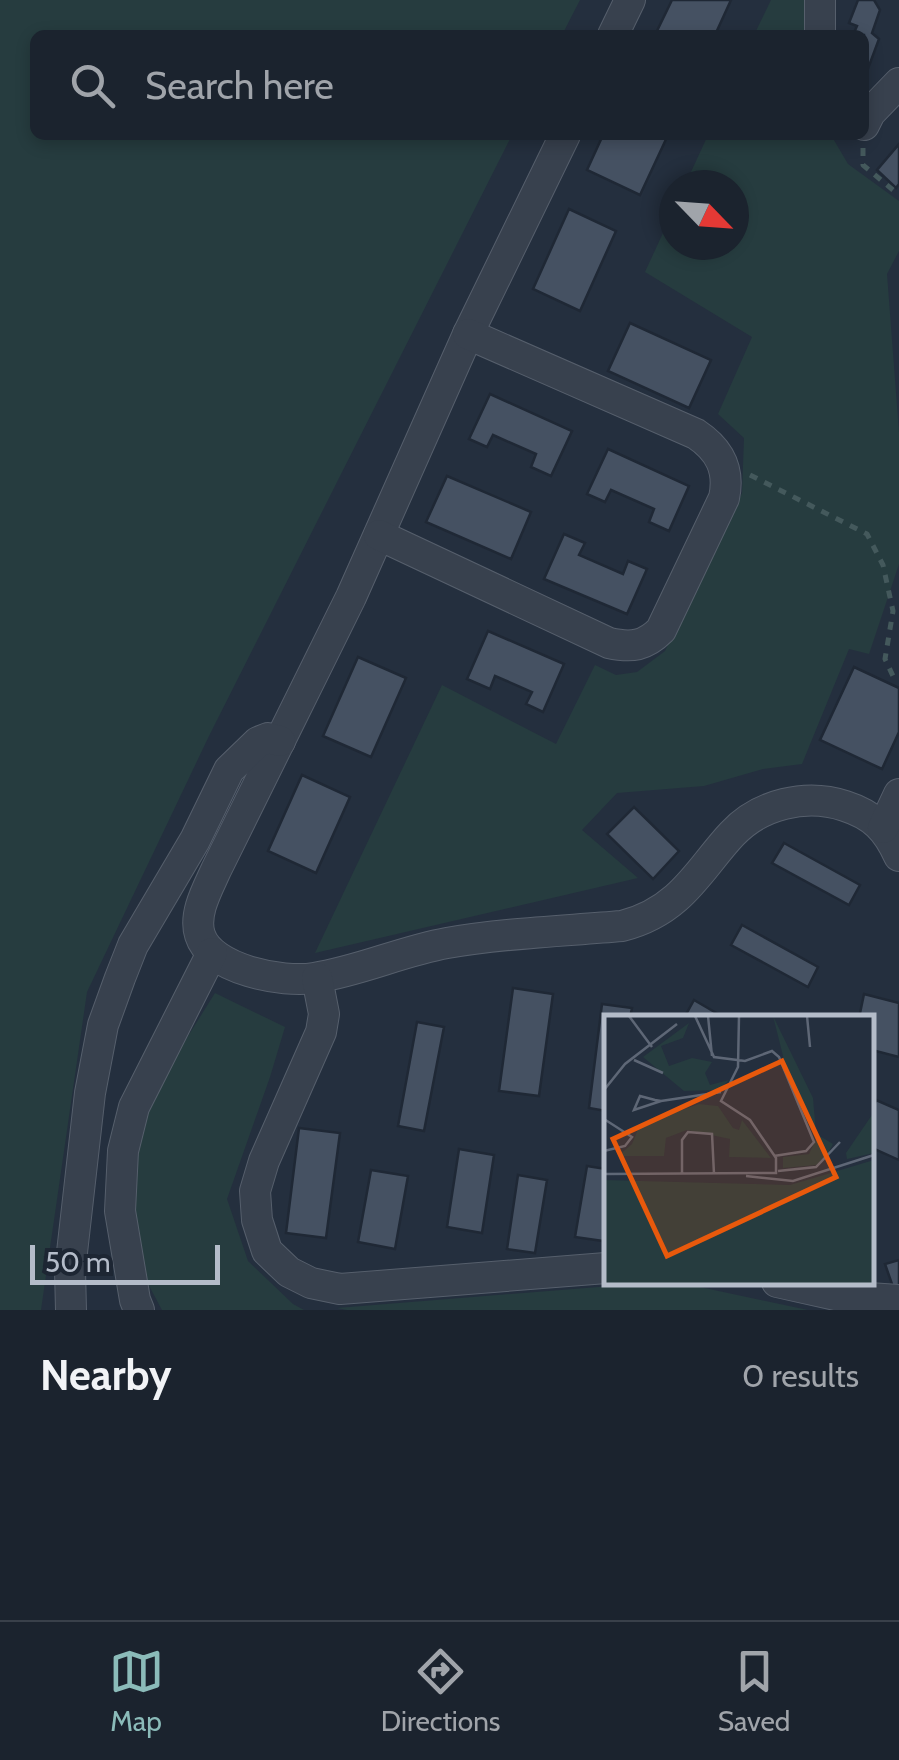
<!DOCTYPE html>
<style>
body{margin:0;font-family:Cabin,sans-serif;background:#282f3a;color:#f1f3f6}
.compass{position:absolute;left:659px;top:170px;width:90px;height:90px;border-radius:50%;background:#1b232e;box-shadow:0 5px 15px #0003;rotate:115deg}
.scale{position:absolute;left:30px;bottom:25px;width:190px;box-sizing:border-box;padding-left:10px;border:5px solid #b4bcc9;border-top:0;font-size:28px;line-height:35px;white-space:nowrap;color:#b4bcc9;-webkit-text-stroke:8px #1d2633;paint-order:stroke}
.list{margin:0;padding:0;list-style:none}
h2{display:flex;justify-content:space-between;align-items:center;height:130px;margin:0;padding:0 40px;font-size:42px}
h2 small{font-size:32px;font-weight:400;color:#a0a4aa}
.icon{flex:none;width:55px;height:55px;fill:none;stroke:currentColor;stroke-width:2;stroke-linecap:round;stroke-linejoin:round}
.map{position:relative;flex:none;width:899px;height:1310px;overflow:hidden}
.search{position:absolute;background:#1b232e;box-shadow:0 5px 15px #0003;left:30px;right:30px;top:30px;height:110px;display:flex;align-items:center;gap:25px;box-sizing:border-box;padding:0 35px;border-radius:15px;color:#a0a4aa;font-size:38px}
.sheet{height:310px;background:#1b232e}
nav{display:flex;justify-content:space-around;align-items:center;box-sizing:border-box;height:140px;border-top:2px solid #39404a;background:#1b232e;font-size:28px;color:#a0a4aa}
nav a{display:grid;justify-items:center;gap:5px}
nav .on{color:#8bbbb9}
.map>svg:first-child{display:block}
.green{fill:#263c3f}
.building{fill:#455162;stroke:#1f2835;stroke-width:2.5}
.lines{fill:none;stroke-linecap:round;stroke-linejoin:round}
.minor-casing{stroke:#565f6c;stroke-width:32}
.path{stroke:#44595c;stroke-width:5;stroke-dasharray:8 8;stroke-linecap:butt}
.minor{stroke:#38414e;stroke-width:30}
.inset-road{fill:none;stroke:#5e6776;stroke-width:2.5}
.view{fill:#e8590c;fill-opacity:0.15;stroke:#e8590c;stroke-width:5}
.inset-edge{fill:none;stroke:#b4bcc9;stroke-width:5}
</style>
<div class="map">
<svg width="899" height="1310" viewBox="0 0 899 1310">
<rect width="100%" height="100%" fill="#242f3e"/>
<!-- green -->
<g class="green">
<polygon points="0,0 580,0 562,35 35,35 35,135 512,135 209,736 87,992 41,1310 0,1310"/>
<polygon points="771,0 809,0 808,35 754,35"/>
<polygon points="708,135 831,135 848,164 899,201 899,251 887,274 899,432 899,564 869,654 849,649 802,764 763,769 704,786 617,793 582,830 638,878 315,953 442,685 556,744 595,665 616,675 637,672 665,651 742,493 744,438 718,414 752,337 645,272 674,209 674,245 734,245 734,185 685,185"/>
<polygon points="215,993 285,1027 270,1077 227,1199 248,1261 293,1304 304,1310 162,1310 146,1280 134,1212 137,1136 168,1068"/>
<polygon points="636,1284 700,1287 808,1310 347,1310 337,1308"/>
</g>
<!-- building -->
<g class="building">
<polygon points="672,0 731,0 715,35 655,35"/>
<polygon points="858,0 874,0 880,10 872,33 879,39 866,74 864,35 853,35 857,26 849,23"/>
<polygon points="603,135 668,135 640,195 587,170"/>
<polygon points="899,144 899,184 896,188 877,170"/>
<polygon points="569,209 616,231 580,311 533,289"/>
<polygon points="630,323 711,360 689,408 608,371"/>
<polygon points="490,394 572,431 551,476 531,467 536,454 493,435 487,447 469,439"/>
<polygon points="608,449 689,486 669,531 649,522 654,509 611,490 605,502 587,494"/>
<polygon points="447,476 531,512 511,559 426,522"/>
<polygon points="564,534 585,543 579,555 623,574 628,561 647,569 627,614 544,579"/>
<polygon points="488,631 564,664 543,712 526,704 532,692 495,676 490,689 467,679"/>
<polygon points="358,657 406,678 371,757 323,736"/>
<polygon points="854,667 899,688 899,732 882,769 820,740"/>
<polygon points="302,775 350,797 316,873 268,851"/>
<polygon points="634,807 679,851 653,879 607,834"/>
<polygon points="784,843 860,885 849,905 772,863"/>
<polygon points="742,925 818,967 808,987 731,945"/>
<polygon points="513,988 553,994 539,1096 499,1091"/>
<polygon points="864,994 899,1003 899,1057 872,1050 872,1018 859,1018"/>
<polygon points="694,1000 725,1018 684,1018"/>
<polygon points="602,1004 632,1008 630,1018 606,1018 606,1111 589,1108"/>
<polygon points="417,1022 444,1027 424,1131 398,1126"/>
<polygon points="876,1100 899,1110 899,1160 872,1148 872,1111"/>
<polygon points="299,1128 340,1133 326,1238 286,1233"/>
<polygon points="459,1149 494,1155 482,1233 447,1227"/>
<polygon points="587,1166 606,1169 606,1223 603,1241 575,1237"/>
<polygon points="371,1170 408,1176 395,1249 358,1242"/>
<polygon points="518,1175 547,1180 535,1253 507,1249"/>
<polygon points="899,1260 899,1285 893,1287 885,1264"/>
</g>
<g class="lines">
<!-- minor casing -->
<g class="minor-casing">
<g id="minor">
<polyline points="820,0 820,35"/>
<polyline points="613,35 630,0"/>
<polyline points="864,125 870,113 899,83"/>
<path d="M565 135 468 334 351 597 216 870C208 888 193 914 200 935 211 970 283 983 314 978 360 971 402 951 447 943 505 933 564 931 622 926 642 921 660 912 676 898 697 880 713 854 732 834 760 804 806 793 845 806 873 815 887 829 899 856"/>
<path d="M379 535 609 643C632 648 645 646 661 630L724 498C730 470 720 450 696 434L468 334"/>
<polyline points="883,828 899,794"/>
<polyline points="317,978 324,1014 321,1032 264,1161 255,1191 257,1220 267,1251 289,1272 311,1283 340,1289 606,1268"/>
<polyline points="777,1282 840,1296 899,1300"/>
<polyline points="71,1310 70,1270 90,1093 103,1025 120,978 133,945 195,840 229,770 258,742 268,738 280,741"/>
<polyline points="139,1310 135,1300 120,1211 123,1151 134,1107 212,953"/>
</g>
</g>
<!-- path -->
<g class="path">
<polyline points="863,148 863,165 899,195"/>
<polyline points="750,475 867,534 883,565 893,611 885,659 893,676 899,680"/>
</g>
<!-- minor -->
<use href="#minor" class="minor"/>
</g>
<!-- overview -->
<g transform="translate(604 1015)">
<rect width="270" height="270" fill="#242f3e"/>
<path d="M169 1 209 83 212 118 187 73ZM85 8 79 23 57 31 65 51 88 43 108 47 101 58 106 70 125 65 115 75 80 76 39 42ZM95 89 114 91 129 113 135 115 138 105 167 143 125 142 126 124 83 115 62 123 60 141H14L28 129 36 109ZM270 97V138L243 144 242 138ZM214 120 229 129 223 140 212 150 179 153V142L205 139ZM270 145V269H0V165L186 170Z" fill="#263c3f"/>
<path class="inset-road" d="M25 1 48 32M91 1 110 42 141 46 168 36 175 42 210 127 202 136 170 141M104 1 108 41M203 1 206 32M30 45 59 58M0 75 21 49 73 9M36 81 51 85 57 86 30 95ZM57 86 117 77M0 104 28 122 21 131 0 136M174 156 212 152 236 127M0 159 172 158V143L146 105 117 86 134 52 135 1M78 160V125L84 117 108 119 110 159M142 161 189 166 270 140"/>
<path class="view" d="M178 46 232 162 63 241 9 124Z"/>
<rect width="270" height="270" class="inset-edge"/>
</g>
</svg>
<svg class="compass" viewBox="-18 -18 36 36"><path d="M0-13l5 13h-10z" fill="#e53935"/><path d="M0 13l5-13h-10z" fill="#a0a4aa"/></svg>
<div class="scale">50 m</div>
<div class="search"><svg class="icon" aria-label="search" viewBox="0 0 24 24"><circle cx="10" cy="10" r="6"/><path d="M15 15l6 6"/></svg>Search here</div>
</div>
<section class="sheet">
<h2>Nearby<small>0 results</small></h2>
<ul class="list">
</ul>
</section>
<nav>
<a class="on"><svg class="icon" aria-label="map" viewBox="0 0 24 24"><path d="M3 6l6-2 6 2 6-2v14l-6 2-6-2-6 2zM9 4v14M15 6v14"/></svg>Map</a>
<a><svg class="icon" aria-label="directions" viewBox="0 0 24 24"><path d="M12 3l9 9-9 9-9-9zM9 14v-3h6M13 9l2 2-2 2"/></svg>Directions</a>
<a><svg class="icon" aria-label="saved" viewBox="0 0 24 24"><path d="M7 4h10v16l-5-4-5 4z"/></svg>Saved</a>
</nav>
